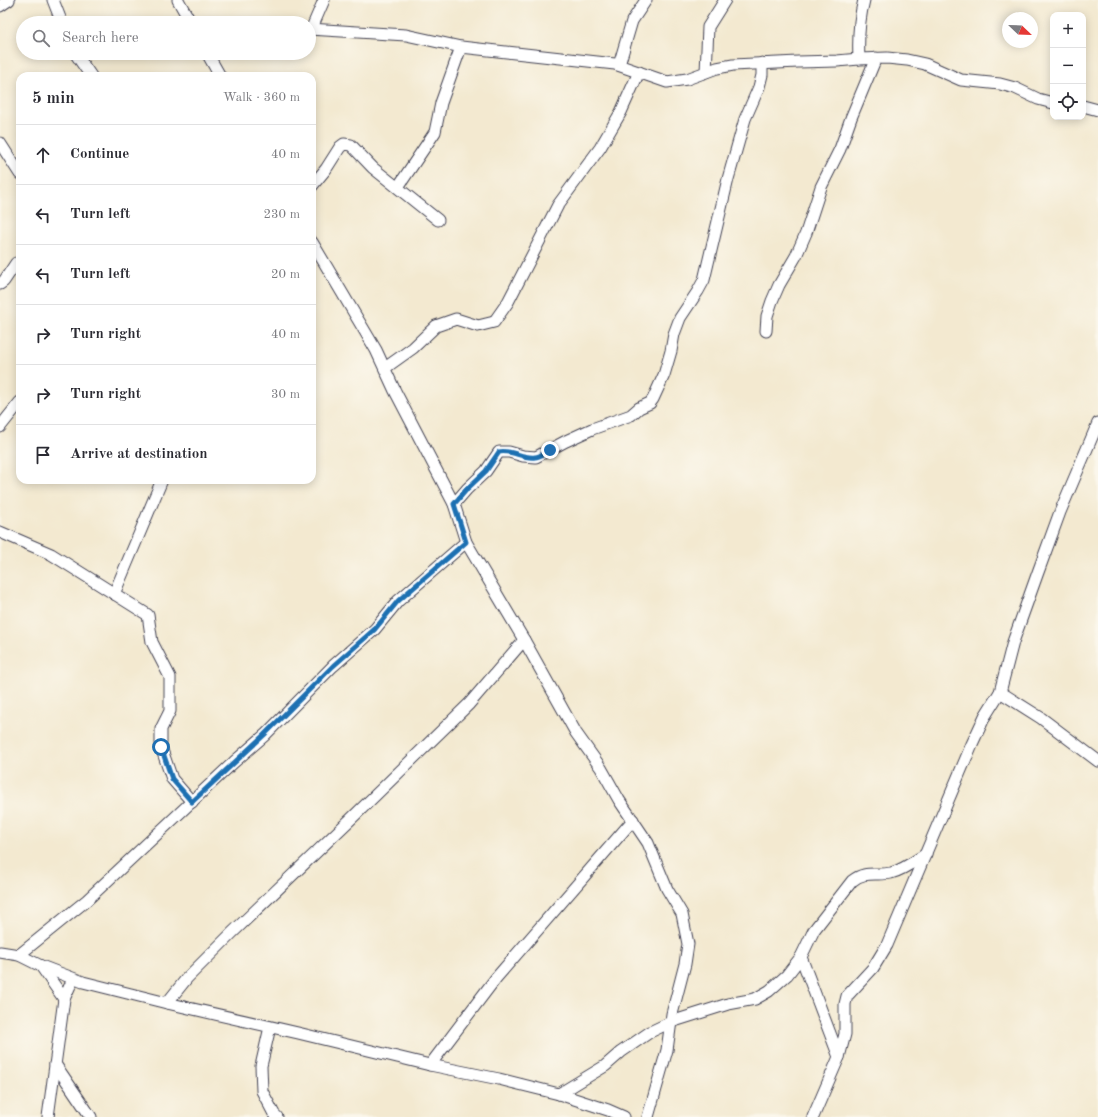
<!DOCTYPE html>
<meta charset="utf-8">
<style>
body{margin:0;font-family:"Old Standard TT",serif;background:#f7f7f7;color:#2b2b33}
.controls{position:absolute;right:12px;top:12px;display:grid;overflow:hidden;border-radius:8px;box-shadow:0 2px 10px #0003}
.controls button{width:36px;height:36px;display:grid;place-items:center;padding:0;border:0;border-bottom:1px solid #e1e1e2;background:#fff;color:#2b2b33;font:20px sans-serif}
.compass{position:absolute;left:1002px;top:12px;width:36px;height:36px;border-radius:50%;background:#fff;box-shadow:0 2px 10px #0003;rotate:113deg}
.stop{position:absolute;width:12px;height:12px;margin:-9px;border:3px solid #1f6fb2;border-radius:50%;background:#fff}
.stop.end{background:#1f6fb2;border-color:#fff;box-shadow:0 1px 4px #0008}
.list{margin:0;padding:0;list-style:none}
h2{display:flex;justify-content:space-between;align-items:center;height:52px;margin:0;padding:0 16px;font-size:17px}
h2 small{font-size:13px;font-weight:400;color:#7c7c81}
.list li{display:grid;grid-template-columns:26px 1fr auto;gap:12px;align-items:center;box-sizing:border-box;height:60px;padding:0 16px;border-top:1px solid #e1e1e2}
.list b{display:block;font-size:15px;white-space:nowrap}
.list em{font-size:13px;font-style:normal;color:#7c7c81}
.icon{flex:none;width:22px;height:22px;fill:none;stroke:currentColor;stroke-width:2;stroke-linecap:round;stroke-linejoin:round}
.map{position:relative;flex:none;width:1098px;height:1117px;overflow:hidden}
.search{position:absolute;background:#fff;box-shadow:0 2px 10px #0003;left:16px;top:16px;width:300px;height:44px;display:flex;align-items:center;gap:10px;box-sizing:border-box;padding:0 14px;border-radius:22px;color:#7c7c81;font-size:15px}
.panel{position:absolute;background:#fff;box-shadow:0 2px 10px #0003;left:16px;top:72px;width:300px;height:412px;border-radius:12px}
.map>svg:first-child{display:block}
.lines{fill:none;stroke-linecap:round;stroke-linejoin:round}
.minor-casing{stroke:#414051;stroke-width:13}
.minor{stroke:#fff;stroke-width:11}
.route{stroke:#1f6fb2;stroke-width:5}
</style>
<div class="map">
<svg width="1098" height="1117" viewBox="0 0 1098 1117">
<rect width="100%" height="100%" fill="#fbf7ec"/>
<filter id="ink" filterUnits="userSpaceOnUse"><feTurbulence type="fractalNoise" baseFrequency=".025" numOctaves="2"/><feDisplacementMap in="SourceGraphic" scale="8" xChannelSelector="R" yChannelSelector="G"/><feConvolveMatrix kernelMatrix="1 2 1 2 8 2 1 2 1" color-interpolation-filters="sRGB"/></filter>
<filter id="wash" filterUnits="userSpaceOnUse"><feTurbulence type="fractalNoise" baseFrequency=".012" numOctaves="4" result="noise"/><feDisplacementMap in="SourceGraphic" scale="16" xChannelSelector="R" yChannelSelector="G"/><feGaussianBlur stdDeviation="0.9" result="paint"/><feColorMatrix in="noise" values="0 0 0 0 0 0 0 0 0 0 0 0 0 0 0 0 0 1.4 0 .05"/><feComposite in="paint" operator="in"/></filter>
<g filter="url(#wash)">
<rect width="100%" height="100%" fill="#f3e9d0"/>
</g>
<g filter="url(#ink)">
<g class="lines">
<!-- minor casing -->
<g class="minor-casing">
<g id="minor">
<polyline points="53,0 62,23"/>
<polyline points="178,0 191,23"/>
<polyline points="0,6 9,0"/>
<polyline points="309,29 406,35 461,47 615,64 667,82 687,79 717,68 733,65 798,62 837,61 859,59 887,58 907,60 925,64 961,80 1000,84 1015,88 1038,99 1053,103"/>
<polyline points="311,30 324,0"/>
<polyline points="75,53 91,76"/>
<polyline points="207,53 220,76"/>
<path d="M859 59C858 39 859 19 864 0"/>
<polyline points="619,65 632,21 646,0"/>
<polyline points="706,72 708,27 725,0"/>
<polyline points="1083,106 1098,110"/>
<polyline points="0,143 20,174"/>
<polyline points="312,186 326,169 340,147 344,144 351,145 373,168 438,220"/>
<polyline points="398,187 435,132 441,103 461,47"/>
<polyline points="312,242 376,350 395,391 454,504 466,542 524,640 576,733 601,768 619,800 648,843 667,889 682,914 688,944 685,964 672,1014 667,1050 648,1117"/>
<polyline points="0,284 4,281 16,263"/>
<polyline points="766,331 767,316 772,301 779,285 796,256 806,233 821,187 840,149 851,118 876,58"/>
<polyline points="385,368 413,348 436,326 456,319 478,326 494,322 508,302 558,205 600,148 621,112 639,72"/>
<polyline points="0,427 20,402"/>
<polyline points="454,504 467,489 486,471 499,452 509,452 523,456 536,457 566,441 592,429 631,415 639,408 650,403 653,399 664,375 671,351 674,334 680,318 698,291 704,280 728,179 745,119 759,87 762,75 762,63"/>
<polyline points="0,532 51,554 148,615 152,642 170,677 170,711 161,729 161,747 172,779 192,802"/>
<polyline points="114,594 162,480"/>
<polyline points="1000,692 1041,718 1098,761"/>
<polyline points="0,952 19,955 41,966 83,982 167,1003 298,1033 430,1065 499,1079 559,1094 608,1110 624,1117"/>
<polyline points="19,955 87,900 234,762 265,735 333,666 375,629 398,601 466,542"/>
<polyline points="801,957 839,1057"/>
<polyline points="41,966 64,999"/>
<polyline points="167,1003 187,978 232,933 353,817 469,704 524,640"/>
<polyline points="270,1027 261,1066 262,1091 274,1114 277,1117"/>
<polyline points="55,1064 91,1117"/>
<polyline points="430,1065 496,978 633,820"/>
<path d="M559 1094 605 1066 621 1052 650 1032 671 1022 728 1004 755 999 769 991 787 975 801 957 814 930 852 881C865 870 876 876 891 873 903 870 915 861 926 854"/>
<polyline points="48,1117 64,999 73,979"/>
<polyline points="813,1117 839,1057 845,1034 845,1004 847,996 873,968 887,945 972,744 985,716 1000,692 1013,642 1037,575 1060,512 1098,423"/>
</g>
</g>
<!-- minor -->
<use href="#minor" class="minor"/>
</g>
</g>
<g class="lines" filter="url(#ink)">
<!-- route -->
<path class="route" d="M161 747 172 779 192 802 264 735 333 666 375 629 398 601 466 542 454 504 467 489 486 471 499 452C511 449 523 459 535 457 540 457 545 452 550 450"/>
</g>
</svg>
<div class="controls">
<button>+</button>
<button>−</button>
<button><svg class="icon" aria-label="locate" viewBox="0 0 24 24"><circle cx="12" cy="12" r="6"/><path d="M12 2v4M12 18v4M2 12h4M18 12h4"/></svg></button>
</div>
<svg class="compass" viewBox="-18 -18 36 36"><path d="M0-13l5 13h-10z" fill="#e53935"/><path d="M0 13l5-13h-10z" fill="#7c7c81"/></svg>
<div class="stop" style="left:161px;top:747px"></div>
<div class="stop end" style="left:550px;top:450px"></div>
<div class="search"><svg class="icon" aria-label="search" viewBox="0 0 24 24"><circle cx="10" cy="10" r="6"/><path d="M15 15l6 6"/></svg>Search here</div>
<section class="panel">
<h2>5 min<small>Walk · 360 m</small></h2>
<ul class="list">
<li><svg class="icon" aria-label="ahead" viewBox="0 0 24 24"><path d="M12 20V5M6 11l6-6 6 6"/></svg><div><b>Continue</b></div><em>40 m</em></li>
<li><svg class="icon" aria-label="left" viewBox="0 0 24 24"><path d="M17 20v-9H6M10 6l-5 5 5 5"/></svg><div><b>Turn left</b></div><em>230 m</em></li>
<li><svg class="icon" aria-label="left" viewBox="0 0 24 24"><path d="M17 20v-9H6M10 6l-5 5 5 5"/></svg><div><b>Turn left</b></div><em>20 m</em></li>
<li><svg class="icon" aria-label="right" viewBox="0 0 24 24"><path d="M7 20v-9h11M14 6l5 5-5 5"/></svg><div><b>Turn right</b></div><em>40 m</em></li>
<li><svg class="icon" aria-label="right" viewBox="0 0 24 24"><path d="M7 20v-9h11M14 6l5 5-5 5"/></svg><div><b>Turn right</b></div><em>30 m</em></li>
<li><svg class="icon" aria-label="arrive" viewBox="0 0 24 24"><path d="M6 21V4h12l-3 4 3 4H6"/></svg><div><b>Arrive at destination</b></div></li>
</ul>
</section>
</div>
